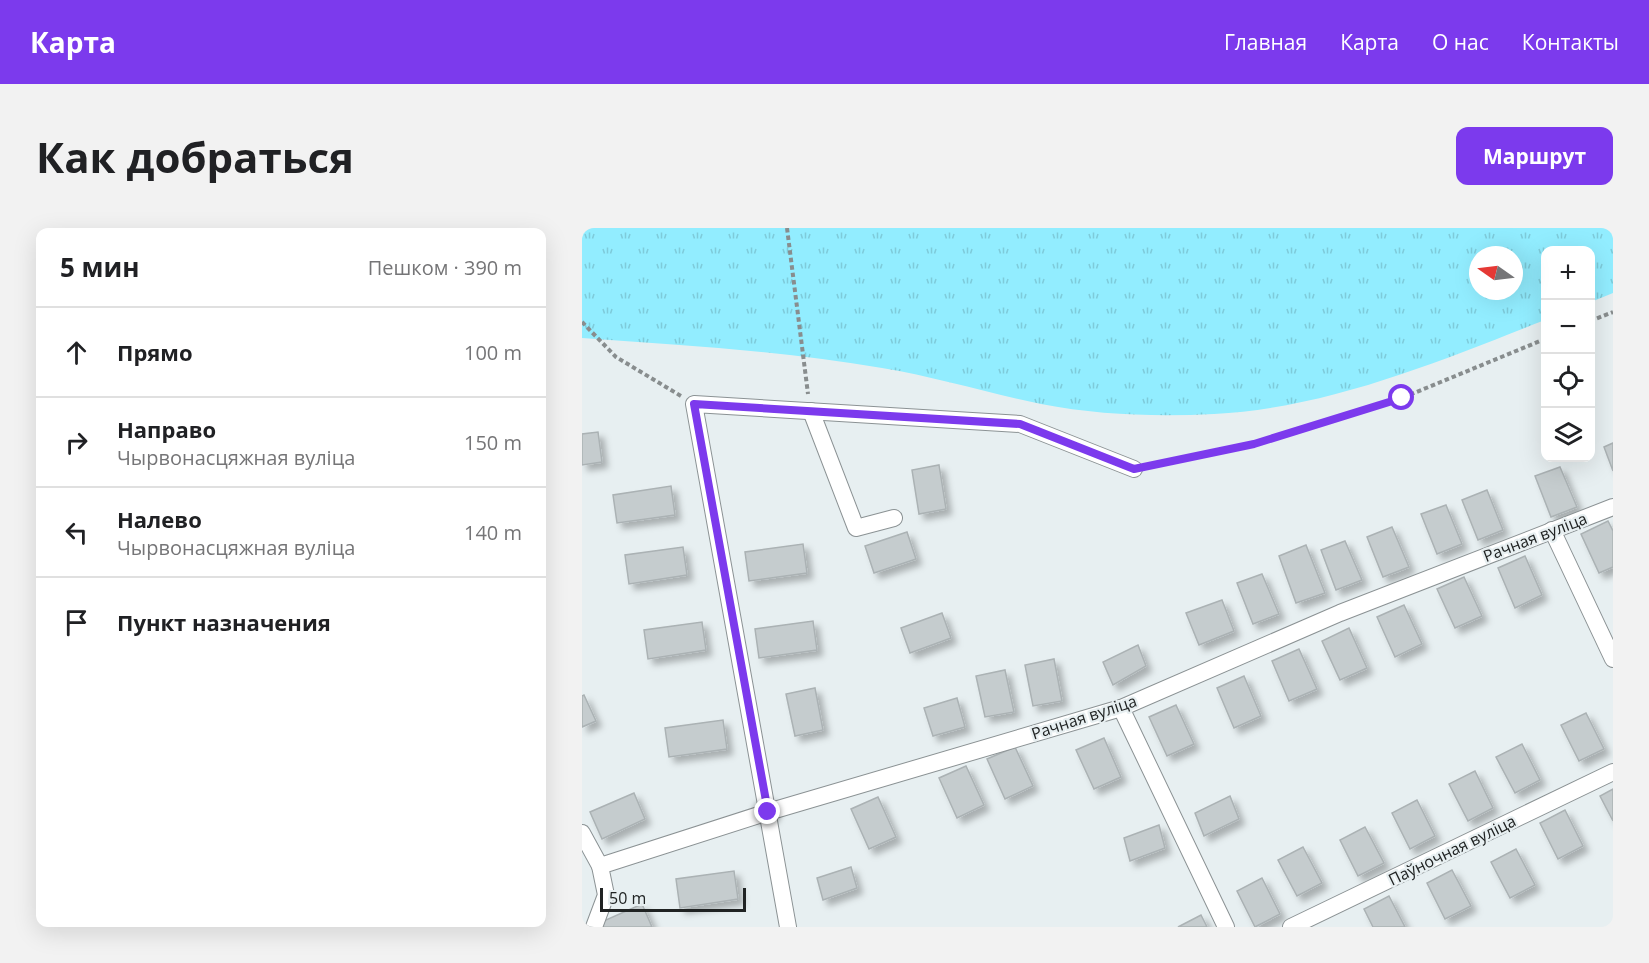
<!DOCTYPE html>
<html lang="ru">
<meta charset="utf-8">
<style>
body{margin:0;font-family:"Open Sans",sans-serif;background:#f2f2f2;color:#202124}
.controls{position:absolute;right:18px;top:18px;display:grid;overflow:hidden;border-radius:12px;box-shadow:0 6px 24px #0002}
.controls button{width:54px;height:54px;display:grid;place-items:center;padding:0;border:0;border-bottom:2px solid #e0e0e0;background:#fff;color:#202124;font:30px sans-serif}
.compass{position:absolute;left:887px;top:18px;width:54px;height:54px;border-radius:50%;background:#fff;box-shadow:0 6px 24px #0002;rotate:284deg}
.scale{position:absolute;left:18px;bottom:15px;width:146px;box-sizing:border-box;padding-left:6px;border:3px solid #202323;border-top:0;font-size:16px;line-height:21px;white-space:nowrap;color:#202323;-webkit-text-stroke:4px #e7eff1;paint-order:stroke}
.stop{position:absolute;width:18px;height:18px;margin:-14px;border:4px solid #7c3aed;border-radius:50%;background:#fff}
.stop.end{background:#7c3aed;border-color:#fff;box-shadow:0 2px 6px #0008}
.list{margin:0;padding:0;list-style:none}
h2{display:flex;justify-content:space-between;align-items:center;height:78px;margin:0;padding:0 24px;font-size:26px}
h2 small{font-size:20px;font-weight:400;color:#757577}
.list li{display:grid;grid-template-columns:39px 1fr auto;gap:18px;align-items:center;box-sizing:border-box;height:90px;padding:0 24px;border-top:2px solid #e0e0e0}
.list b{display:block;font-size:22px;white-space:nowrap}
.list p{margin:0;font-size:20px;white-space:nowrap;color:#757577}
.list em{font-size:20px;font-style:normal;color:#757577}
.icon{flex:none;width:33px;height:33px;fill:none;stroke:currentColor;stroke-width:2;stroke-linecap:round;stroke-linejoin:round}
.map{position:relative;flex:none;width:1031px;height:699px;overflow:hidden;border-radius:12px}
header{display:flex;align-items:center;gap:36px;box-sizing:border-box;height:84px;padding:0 30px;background:#7c3aed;color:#fff}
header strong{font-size:28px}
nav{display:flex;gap:33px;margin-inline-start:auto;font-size:21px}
.intro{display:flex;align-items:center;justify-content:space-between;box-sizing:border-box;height:144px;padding:0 36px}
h1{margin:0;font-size:42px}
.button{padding:15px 27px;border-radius:12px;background:#7c3aed;color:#fff;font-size:21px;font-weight:700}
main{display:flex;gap:36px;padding:0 36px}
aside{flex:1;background:#fff;border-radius:12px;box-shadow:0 6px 24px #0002}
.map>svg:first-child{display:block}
.grass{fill:url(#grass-tufts);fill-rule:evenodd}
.building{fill:#c5ccce;stroke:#abb2b4;stroke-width:1.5;filter:url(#shadow)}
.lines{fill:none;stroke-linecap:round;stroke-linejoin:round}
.street-casing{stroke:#8b9294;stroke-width:18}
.path{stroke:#888d8e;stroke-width:4;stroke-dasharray:4.5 3;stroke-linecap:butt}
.street{stroke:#fff;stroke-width:16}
.route{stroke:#7c3aed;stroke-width:8}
.labels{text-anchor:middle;stroke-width:4.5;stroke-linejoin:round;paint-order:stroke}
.street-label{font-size:16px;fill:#202323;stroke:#e7eff1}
</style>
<header>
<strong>Карта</strong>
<nav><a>Главная</a><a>Карта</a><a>О нас</a><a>Контакты</a></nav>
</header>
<div class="intro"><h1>Как добраться</h1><a class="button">Маршрут</a></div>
<main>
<aside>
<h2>5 мин<small>Пешком · 390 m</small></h2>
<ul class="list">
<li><svg class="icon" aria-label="ahead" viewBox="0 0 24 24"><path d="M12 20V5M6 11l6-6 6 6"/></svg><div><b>Прямо</b></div><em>100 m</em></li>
<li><svg class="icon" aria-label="right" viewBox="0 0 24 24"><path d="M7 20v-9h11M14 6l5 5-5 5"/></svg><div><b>Направо</b><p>Чырвонасцяжная вуліца</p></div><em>150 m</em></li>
<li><svg class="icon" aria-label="left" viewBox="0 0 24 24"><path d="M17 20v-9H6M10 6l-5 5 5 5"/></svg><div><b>Налево</b><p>Чырвонасцяжная вуліца</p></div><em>140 m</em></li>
<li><svg class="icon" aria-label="arrive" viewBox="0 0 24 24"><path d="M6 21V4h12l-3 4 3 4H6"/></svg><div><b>Пункт назначения</b></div></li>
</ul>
</aside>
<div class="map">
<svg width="1031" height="699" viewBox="0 0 1031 699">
<defs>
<pattern id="grass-tufts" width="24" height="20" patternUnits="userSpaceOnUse" patternTransform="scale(1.5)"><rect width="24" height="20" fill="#92edff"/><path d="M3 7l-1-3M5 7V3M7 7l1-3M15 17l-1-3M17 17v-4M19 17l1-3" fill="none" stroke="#7ecbda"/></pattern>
<filter id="shadow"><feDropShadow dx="5.5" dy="5.5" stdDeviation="3" flood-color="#0004"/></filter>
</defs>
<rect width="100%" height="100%" fill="#e7eff1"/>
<!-- grass -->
<path class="grass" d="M0 0H1031V65L1009 74 1008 22H963V92C858 133 747 180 632 186 574 189 516 187 459 176 406 165 354 149 300 140 201 123 100 117 0 110ZM896 27H932V63H896Z"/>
<!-- building -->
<g class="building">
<polygon points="16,204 20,234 0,237 0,206"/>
<polygon points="1031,215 1031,243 1022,219"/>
<polygon points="357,237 364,281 337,286 330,242"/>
<polygon points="978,239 995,279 969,289 953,248"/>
<polygon points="89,258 93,287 35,295 31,267"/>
<polygon points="905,262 921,302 896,312 880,272"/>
<polygon points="864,277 880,316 855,326 839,286"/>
<polygon points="1026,293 1031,303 1031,339 1017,345 999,306"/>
<polygon points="810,299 827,339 801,349 785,309"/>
<polygon points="325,304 334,331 292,345 283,318"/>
<polygon points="763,313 780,352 754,362 739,322"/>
<polygon points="221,316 225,345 167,353 163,324"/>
<polygon points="724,317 743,365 714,375 697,328"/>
<polygon points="101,319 105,347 47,356 43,327"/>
<polygon points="943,328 960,367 933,380 916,340"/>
<polygon points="680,346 697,386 671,396 655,355"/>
<polygon points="882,349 900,388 873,400 855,361"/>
<polygon points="640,372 652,403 617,417 604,385"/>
<polygon points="822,377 840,416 813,429 795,389"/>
<polygon points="360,385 369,410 328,425 319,400"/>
<polygon points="231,393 235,422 177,430 173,401"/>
<polygon points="120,394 124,422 66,431 62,402"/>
<polygon points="767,400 785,440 758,452 740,413"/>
<polygon points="556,417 564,438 531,457 521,434"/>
<polygon points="717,421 735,461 707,473 690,433"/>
<polygon points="472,431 480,473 451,478 443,437"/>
<polygon points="423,442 432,484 403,489 394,448"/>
<polygon points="662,448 679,488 652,500 635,460"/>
<polygon points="233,460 241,502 213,508 204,466"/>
<polygon points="2,467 14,493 0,499 0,468"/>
<polygon points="375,470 383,499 351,508 342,480"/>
<polygon points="594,477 612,516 585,528 567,489"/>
<polygon points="1004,485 1022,521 997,533 979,497"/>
<polygon points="141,492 145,521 87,529 83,500"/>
<polygon points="522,510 539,549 512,561 494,522"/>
<polygon points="940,516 958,552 933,565 914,529"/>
<polygon points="433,519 451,558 423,571 405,531"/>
<polygon points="384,538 402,577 375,590 357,550"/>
<polygon points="893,543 911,580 886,593 867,556"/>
<polygon points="1031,561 1031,593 1018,568"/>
<polygon points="52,565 63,591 20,611 8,584"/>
<polygon points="648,568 657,591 622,608 613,585"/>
<polygon points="296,569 314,609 287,621 269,581"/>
<polygon points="835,572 853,608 828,621 810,585"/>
<polygon points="983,582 1001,618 976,631 958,595"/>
<polygon points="577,597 583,620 548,633 542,610"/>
<polygon points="783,599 802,635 776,648 758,612"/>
<polygon points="721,619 740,655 715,668 696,632"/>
<polygon points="934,621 953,657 928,670 909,634"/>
<polygon points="269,639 275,660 241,672 235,650"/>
<polygon points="870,642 889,678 863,691 845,655"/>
<polygon points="152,643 156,671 98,680 94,651"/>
<polygon points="680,650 698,686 673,699 655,663"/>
<polygon points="807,668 823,699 791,699 782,681"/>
<polygon points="60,676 70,699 19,699 17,695"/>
<polygon points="619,687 625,699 596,699"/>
</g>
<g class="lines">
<!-- street casing -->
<g class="street-casing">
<g id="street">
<polyline points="229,183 274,300 312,290"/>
<polyline points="970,302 1031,431"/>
<polyline points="539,480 644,699"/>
<polyline points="0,605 18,638"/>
<polyline points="12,699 24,667 18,638 186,584 539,480 758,385 1031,279"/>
<polyline points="206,699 112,176 438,196 552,241"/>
<polyline points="709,699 1031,544"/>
</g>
</g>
<!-- path -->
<g class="path">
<polyline points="205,0 226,166"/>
<polyline points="1008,93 1031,84"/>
<polyline points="0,94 34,129 99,168"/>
<polyline points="568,238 672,216 820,170 963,111"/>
</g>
<!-- street -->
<use href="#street" class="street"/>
</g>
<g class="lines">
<!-- route -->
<polyline class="route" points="186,584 112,176 438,196 552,241 672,216 820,170"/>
</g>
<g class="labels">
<!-- street labels -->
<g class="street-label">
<text transform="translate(953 309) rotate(-21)" y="6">Рачная вуліца</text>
<text transform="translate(502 489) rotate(-18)" y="6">Рачная вуліца</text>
<text transform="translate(870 622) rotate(-26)" y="6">Паўночная вуліца</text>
</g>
</g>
</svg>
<div class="controls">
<button>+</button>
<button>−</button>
<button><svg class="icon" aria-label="locate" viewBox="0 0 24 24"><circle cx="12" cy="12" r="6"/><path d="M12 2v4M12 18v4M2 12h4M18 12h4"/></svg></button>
<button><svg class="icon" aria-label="layers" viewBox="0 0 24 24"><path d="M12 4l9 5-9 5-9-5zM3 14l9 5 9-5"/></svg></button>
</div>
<svg class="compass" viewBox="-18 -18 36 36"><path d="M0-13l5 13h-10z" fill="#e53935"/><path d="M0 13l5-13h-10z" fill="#757577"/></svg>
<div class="scale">50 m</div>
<div class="stop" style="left:820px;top:170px"></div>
<div class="stop end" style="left:186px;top:584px"></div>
</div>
</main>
